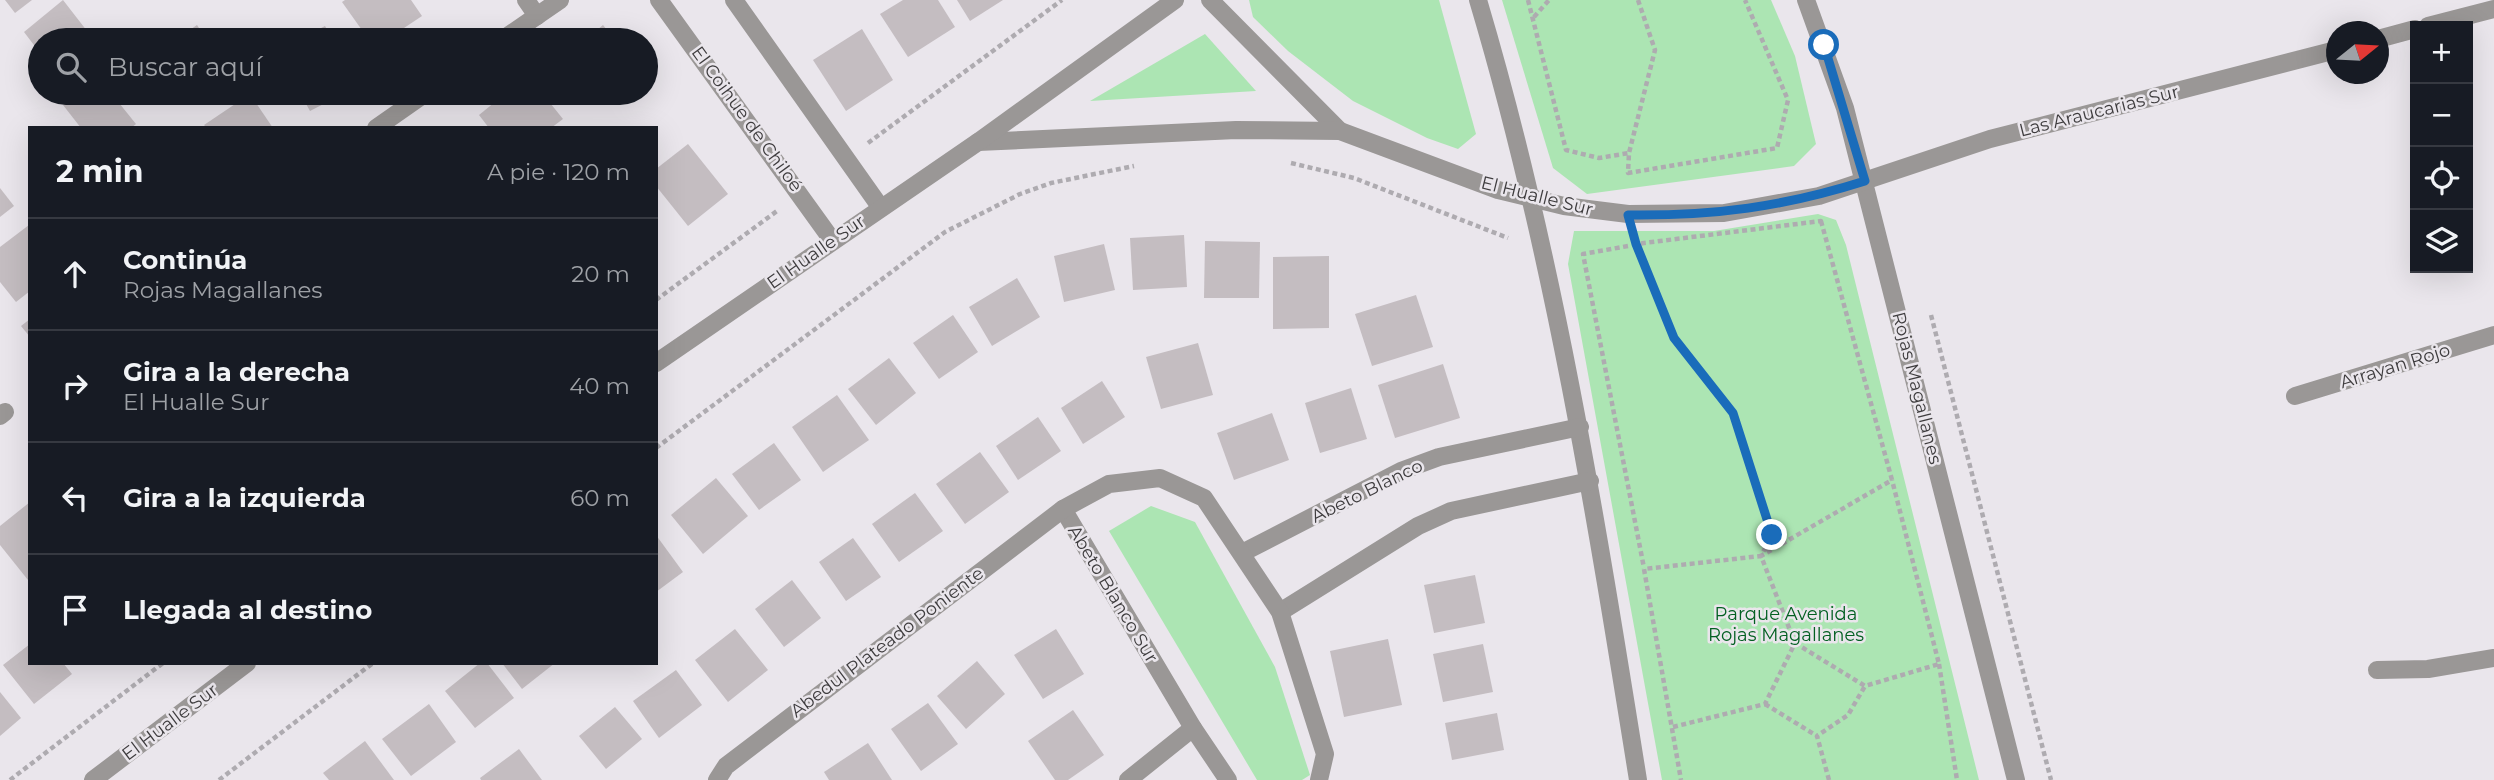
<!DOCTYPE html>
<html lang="es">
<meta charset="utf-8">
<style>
body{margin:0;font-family:Montserrat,sans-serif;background:#20242c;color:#f1f3f6}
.controls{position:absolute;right:21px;top:21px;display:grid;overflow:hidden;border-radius:0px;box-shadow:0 7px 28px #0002}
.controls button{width:63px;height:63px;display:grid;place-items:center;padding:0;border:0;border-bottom:2px solid #363941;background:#171b24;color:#f1f3f6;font:35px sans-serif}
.compass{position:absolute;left:2326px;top:21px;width:63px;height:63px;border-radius:50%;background:#171b24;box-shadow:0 7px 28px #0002;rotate:72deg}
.stop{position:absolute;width:21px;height:21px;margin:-16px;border:5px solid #1a6cba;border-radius:50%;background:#fff}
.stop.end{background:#1a6cba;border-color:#fff;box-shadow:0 2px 7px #0008}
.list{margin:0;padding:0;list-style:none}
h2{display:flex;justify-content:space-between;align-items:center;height:91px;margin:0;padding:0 28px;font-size:30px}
h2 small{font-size:23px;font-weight:400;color:#9ea1a6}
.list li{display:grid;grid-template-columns:46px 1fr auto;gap:21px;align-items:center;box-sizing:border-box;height:112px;padding:0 28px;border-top:2px solid #363941}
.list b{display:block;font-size:26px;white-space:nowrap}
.list p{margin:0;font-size:23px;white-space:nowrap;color:#9ea1a6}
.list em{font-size:23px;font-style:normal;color:#9ea1a6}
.icon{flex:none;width:38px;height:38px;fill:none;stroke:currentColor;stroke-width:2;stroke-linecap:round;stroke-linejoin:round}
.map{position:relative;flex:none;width:2494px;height:780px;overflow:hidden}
.search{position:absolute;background:#171b24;box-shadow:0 7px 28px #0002;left:28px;top:28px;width:630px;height:77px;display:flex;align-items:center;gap:18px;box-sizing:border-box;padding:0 24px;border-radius:38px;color:#9ea1a6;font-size:26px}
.panel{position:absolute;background:#171b24;box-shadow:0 7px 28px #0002;left:28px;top:126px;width:630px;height:539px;border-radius:0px}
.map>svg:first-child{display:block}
.green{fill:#ace5b3}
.building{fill:#c4bdc1}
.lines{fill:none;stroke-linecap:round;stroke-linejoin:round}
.path{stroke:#aeabb0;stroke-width:4.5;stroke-dasharray:5 3.5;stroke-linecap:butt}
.minor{stroke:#9a9796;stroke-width:18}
.route{stroke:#1a6cba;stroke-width:9}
.labels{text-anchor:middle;stroke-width:5;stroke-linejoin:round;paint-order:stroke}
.street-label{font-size:18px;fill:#3e3c3e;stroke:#eae6ec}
.park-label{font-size:18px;fill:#036022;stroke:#eae6ec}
</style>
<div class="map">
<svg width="2494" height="780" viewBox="0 0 2494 780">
<rect width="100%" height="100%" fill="#eae6ec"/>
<!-- green -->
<g class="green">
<polygon points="1249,0 1439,0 1476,134 1458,149 1427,138 1353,101 1288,51 1253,17"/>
<polygon points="1502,0 1771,0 1795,56 1816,144 1794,166 1587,194 1553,168"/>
<polygon points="1205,34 1256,91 1090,101"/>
<polygon points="1818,214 1836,220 1846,245 1979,780 1662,780 1568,264 1574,231 1714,231"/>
<polygon points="1151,506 1195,522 1275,667 1310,775 1302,780 1257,780 1109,531"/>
</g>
<!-- building -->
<g class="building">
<polygon points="5,0 32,0 15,13"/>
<polygon points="63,0 94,40 40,40 40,53 24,32"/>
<polygon points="345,0 411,0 422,16 386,40 369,40 342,2"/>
<polygon points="903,0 938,0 955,27 908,57 880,14"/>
<polygon points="957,0 1003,0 970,21"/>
<polygon points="197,25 207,40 175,40"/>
<polygon points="603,25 615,40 585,40"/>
<polygon points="325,26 333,40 298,40"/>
<polygon points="862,29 893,80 846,111 813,60"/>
<polygon points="78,93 111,93 136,124 131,128 81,128 63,105"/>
<polygon points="300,93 345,93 310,111"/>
<polygon points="506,93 542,93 563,119 551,128 489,128 479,115"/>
<polygon points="250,94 273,128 207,128 204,125"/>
<polygon points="688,144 728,194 688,226 656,186 656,169"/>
<polygon points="0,188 14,206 0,217"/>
<polygon points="29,225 30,291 16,302 0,282 0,247"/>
<polygon points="1184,235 1187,287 1133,290 1130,238"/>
<polygon points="1205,241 1260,242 1259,298 1204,298"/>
<polygon points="1104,244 1115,290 1064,302 1054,256"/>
<polygon points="1329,256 1329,328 1273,329 1273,257"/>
<polygon points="1017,278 1040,317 992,346 969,307"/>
<polygon points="1416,295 1433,347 1372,366 1355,314"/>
<polygon points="953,315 978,352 939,379 913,343"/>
<polygon points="30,319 30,337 21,326"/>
<polygon points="1198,343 1213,395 1161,409 1146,357"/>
<polygon points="889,358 916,393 876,425 848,389"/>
<polygon points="1443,364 1460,418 1395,438 1378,385"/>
<polygon points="1102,381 1125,417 1083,444 1061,408"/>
<polygon points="1351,388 1367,439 1320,453 1305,403"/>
<polygon points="837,395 869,440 823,472 792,427"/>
<polygon points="1272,413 1289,460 1234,480 1217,433"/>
<polygon points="1038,417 1061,451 1018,480 996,446"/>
<polygon points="774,443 801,480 759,510 732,474"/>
<polygon points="980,452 1009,492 965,524 936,484"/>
<polygon points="716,478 748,516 703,554 671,515"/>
<polygon points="915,493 943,531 899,562 872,524"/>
<polygon points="30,502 30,579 28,580 0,545 0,526"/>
<polygon points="656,535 683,572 656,592"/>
<polygon points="853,538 881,577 846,601 819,562"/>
<polygon points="1475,575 1485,623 1434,633 1424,585"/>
<polygon points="792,580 821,618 784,647 755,609"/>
<polygon points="735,629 768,670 728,702 695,660"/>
<polygon points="1056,629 1084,674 1043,699 1014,655"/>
<polygon points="1388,639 1402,705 1344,717 1330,651"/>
<polygon points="30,644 30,663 63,663 72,674 34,704 3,665"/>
<polygon points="1483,644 1493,692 1443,702 1433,654"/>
<polygon points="977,661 1005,694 966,729 937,696"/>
<polygon points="480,663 487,663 514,698 475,728 445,691"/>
<polygon points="502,663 555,663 522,689"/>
<polygon points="676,670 702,705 659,738 633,701"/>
<polygon points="0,692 21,718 0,736"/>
<polygon points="928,703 958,744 921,771 891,729"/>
<polygon points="429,704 456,742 411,776 382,739"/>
<polygon points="615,707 642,739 606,769 579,736"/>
<polygon points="1073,710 1104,755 1068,780 1055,780 1028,741"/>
<polygon points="1497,713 1504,750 1452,760 1445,723"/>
<polygon points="365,741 394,780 329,780 323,773"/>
<polygon points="868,743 892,780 829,780 824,772"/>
<polygon points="519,749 542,780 481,780 480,778"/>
</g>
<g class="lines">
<!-- path -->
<g class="path">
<polyline points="1528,0 1566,150 1599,158 1629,153"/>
<polyline points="1638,0 1655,50 1629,153 1628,173 1777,148 1788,100 1745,0"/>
<polyline points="1534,17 1549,0"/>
<polyline points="868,143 1062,0"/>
<polyline points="1291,163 1354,178 1508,238"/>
<polygon points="1821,221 1892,480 1761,556 1772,535 1733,413 1674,338 1636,244"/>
<polyline points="1628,246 1583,254 1644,568"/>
<polyline points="656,300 777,211"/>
<polyline points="1931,315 2051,780"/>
<polyline points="656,448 945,232 1020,194 1051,183 1134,166"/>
<polyline points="1795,643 1865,686 1939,664 1892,480"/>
<polyline points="1939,664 1957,780"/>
<polyline points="1765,704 1817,736"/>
<polyline points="1673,727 1765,704 1795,643 1761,556 1644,569 1681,780"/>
<polyline points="10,780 163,663"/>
<polyline points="219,780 373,663"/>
<polyline points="1829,780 1817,736 1848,715 1865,686"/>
</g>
<!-- minor -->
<g class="minor">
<polyline points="526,0 537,16"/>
<polyline points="659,0 832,240"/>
<polyline points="734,0 881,208"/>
<polyline points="1210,0 1340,131"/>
<path d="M1478 0C1554 255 1596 518 1638 780"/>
<polyline points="1806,0 1845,108 2016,780"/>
<polyline points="2428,26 2494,9"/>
<polyline points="2378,39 2415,29"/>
<polyline points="502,40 560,0"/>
<polyline points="376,128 426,93"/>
<polyline points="978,142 1236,130 1340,131 1498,190 1564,206 1628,214 1724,213 1819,196 1990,139 2336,50"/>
<polyline points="656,363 978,142 1175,0"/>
<polyline points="2295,396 2494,335"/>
<polyline points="0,416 5,412"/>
<polyline points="1063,509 1193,728 1228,780"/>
<polyline points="1242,553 1401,471 1439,457 1580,427"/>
<polyline points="1280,612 1418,526 1451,511 1590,481"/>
<polyline points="2377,670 2428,669 2494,658"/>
<polyline points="93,780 247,663"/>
<polyline points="717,780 726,766 1063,509 1109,484 1160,478 1204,498 1280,612 1325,754 1319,780"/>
<polyline points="1128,780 1193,728"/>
</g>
</g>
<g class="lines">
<!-- route -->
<path class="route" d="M1772 535 1733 413 1674 338 1636 244 1628 215C1714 216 1783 207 1865 181L1824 45"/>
</g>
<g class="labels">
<!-- street labels -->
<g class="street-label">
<text transform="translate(2099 111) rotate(-14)" y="6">Las Araucarias Sur</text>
<text transform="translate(747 119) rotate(54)" y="6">El Coihue de Chiloé</text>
<text transform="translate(1537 196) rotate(14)" y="6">El Hualle Sur</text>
<text transform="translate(816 252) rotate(-35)" y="6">El Hualle Sur</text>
<text transform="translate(2395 366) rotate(-17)" y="6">Arrayan Rojo</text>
<text transform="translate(1917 388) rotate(76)" y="6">Rojas Magallanes</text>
<text transform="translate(1367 491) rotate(-26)" y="6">Abeto Blanco</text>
<text transform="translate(1113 594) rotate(59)" y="6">Abeto Blanco Sur</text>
<text transform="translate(887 642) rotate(-37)" y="6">Abedul Plateado Poniente</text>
<text transform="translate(170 722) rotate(-37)" y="6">El Hualle Sur</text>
</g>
<!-- park labels -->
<g class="park-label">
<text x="1786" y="620">Parque Avenida<tspan x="1786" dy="21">Rojas Magallanes</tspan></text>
</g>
</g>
</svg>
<div class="controls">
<button>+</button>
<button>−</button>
<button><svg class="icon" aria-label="locate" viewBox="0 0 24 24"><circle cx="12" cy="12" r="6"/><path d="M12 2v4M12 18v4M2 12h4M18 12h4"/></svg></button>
<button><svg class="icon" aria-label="layers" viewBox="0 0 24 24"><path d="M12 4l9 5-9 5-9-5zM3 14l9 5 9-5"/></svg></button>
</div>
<svg class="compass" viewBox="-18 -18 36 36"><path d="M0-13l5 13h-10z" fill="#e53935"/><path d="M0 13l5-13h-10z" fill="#9ea1a6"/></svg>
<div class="stop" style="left:1824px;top:45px"></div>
<div class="stop end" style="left:1772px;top:535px"></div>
<div class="search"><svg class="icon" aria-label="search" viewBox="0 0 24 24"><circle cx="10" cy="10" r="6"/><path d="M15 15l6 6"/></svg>Buscar aquí</div>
<section class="panel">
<h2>2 min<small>A pie · 120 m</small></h2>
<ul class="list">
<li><svg class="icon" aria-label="ahead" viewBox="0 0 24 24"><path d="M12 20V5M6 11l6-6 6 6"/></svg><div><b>Continúa</b><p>Rojas Magallanes</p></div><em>20 m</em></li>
<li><svg class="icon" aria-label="right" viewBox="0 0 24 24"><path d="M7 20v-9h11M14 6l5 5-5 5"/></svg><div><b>Gira a la derecha</b><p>El Hualle Sur</p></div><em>40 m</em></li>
<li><svg class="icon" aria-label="left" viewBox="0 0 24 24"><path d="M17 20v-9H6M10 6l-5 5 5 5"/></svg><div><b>Gira a la izquierda</b></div><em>60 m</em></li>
<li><svg class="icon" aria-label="arrive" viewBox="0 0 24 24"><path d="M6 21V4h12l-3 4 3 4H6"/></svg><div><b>Llegada al destino</b></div></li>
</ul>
</section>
</div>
